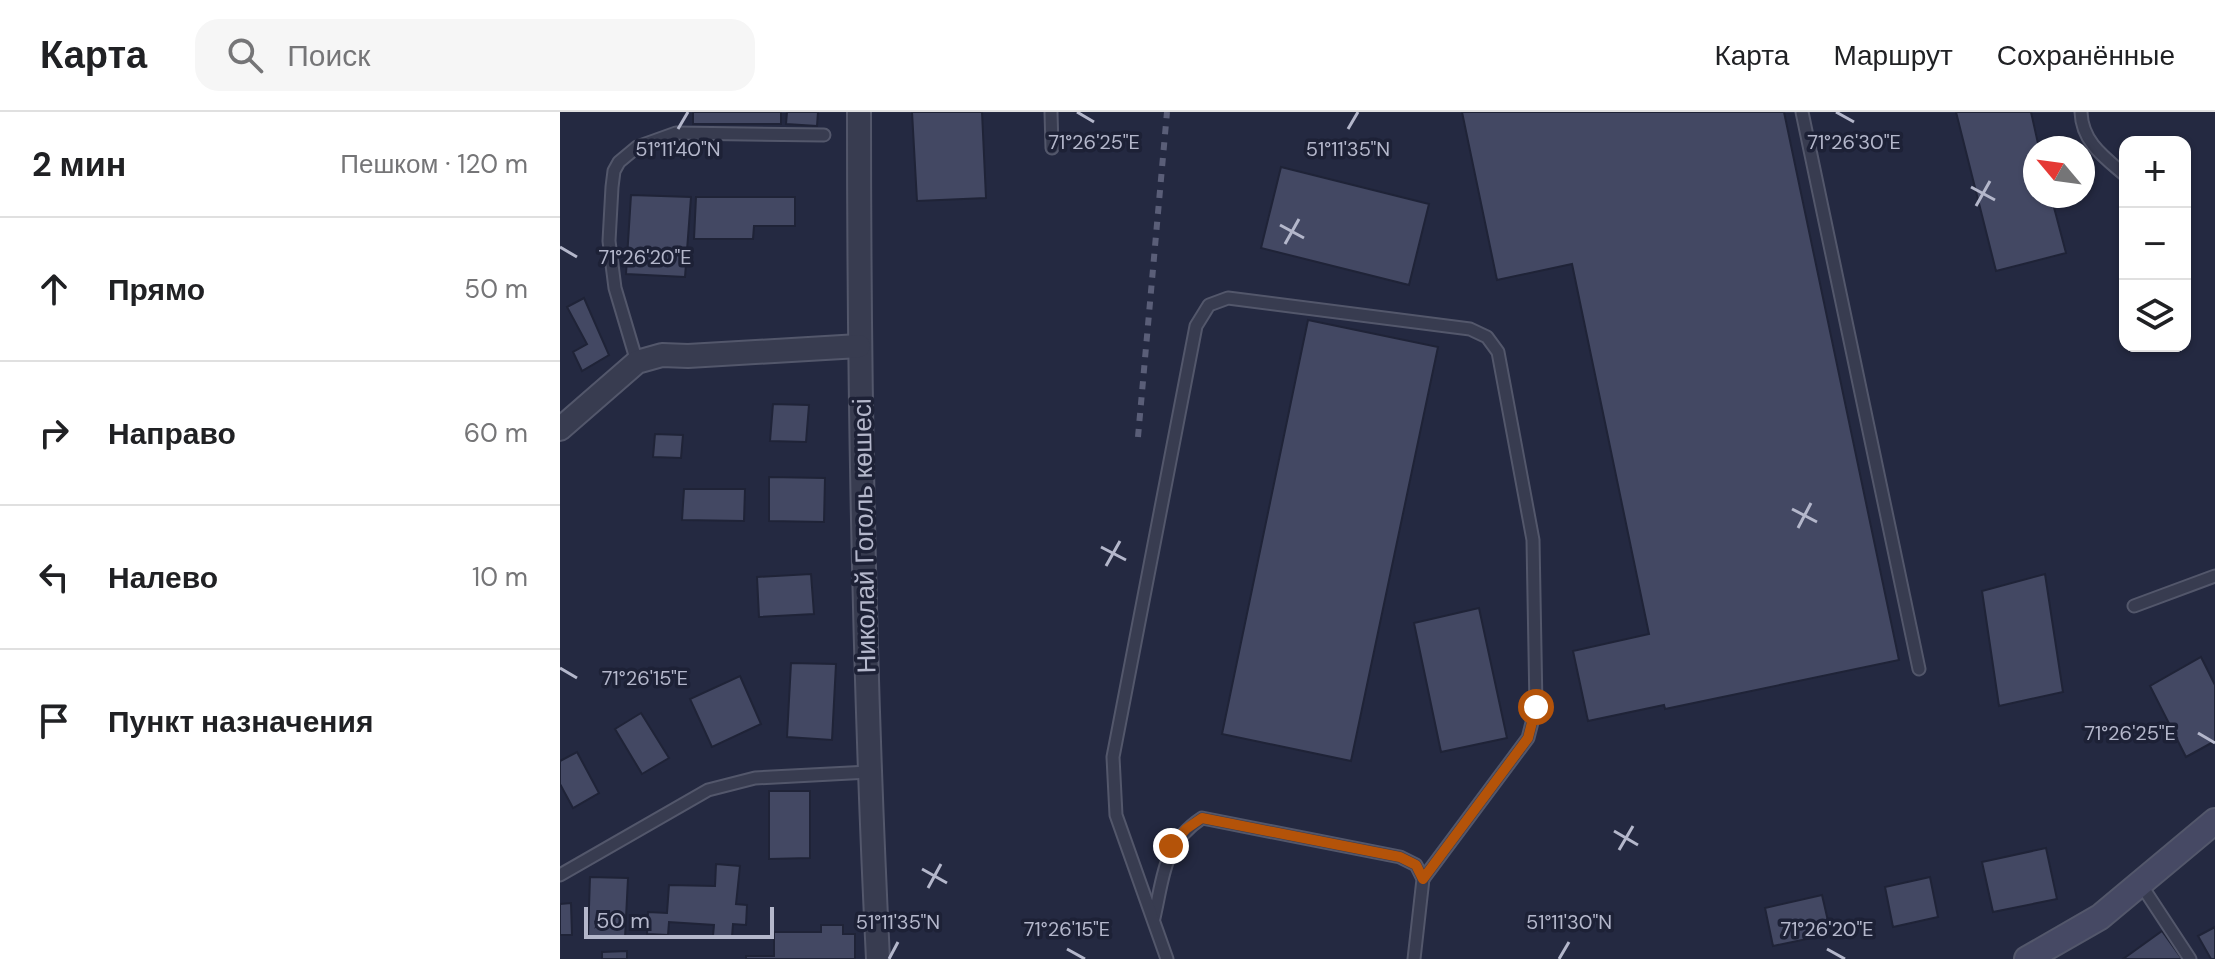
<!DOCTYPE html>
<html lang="ru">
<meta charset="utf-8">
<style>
body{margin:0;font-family:"DM Sans",sans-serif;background:#f6f6f6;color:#202124}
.controls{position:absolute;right:24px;top:24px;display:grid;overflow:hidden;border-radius:16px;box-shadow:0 2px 6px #0004}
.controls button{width:72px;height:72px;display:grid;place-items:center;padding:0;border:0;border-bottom:2px solid #e0e0e0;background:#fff;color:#202124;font:40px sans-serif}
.compass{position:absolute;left:1463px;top:24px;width:72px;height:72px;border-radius:50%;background:#fff;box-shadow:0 2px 6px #0004;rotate:299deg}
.scale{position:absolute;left:24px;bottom:20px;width:190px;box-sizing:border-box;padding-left:8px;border:4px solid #b4b7cb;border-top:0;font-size:22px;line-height:28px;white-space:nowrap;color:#b4b7cb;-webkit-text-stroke:6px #1d2136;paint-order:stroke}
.stop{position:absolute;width:24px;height:24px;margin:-18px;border:6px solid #b45309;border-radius:50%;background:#fff}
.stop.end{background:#b45309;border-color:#fff;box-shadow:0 2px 8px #0008}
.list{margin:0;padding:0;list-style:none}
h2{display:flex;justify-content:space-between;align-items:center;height:104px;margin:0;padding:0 32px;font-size:34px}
h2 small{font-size:26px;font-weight:400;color:#757577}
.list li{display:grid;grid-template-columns:52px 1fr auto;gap:24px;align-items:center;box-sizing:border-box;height:144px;padding:0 32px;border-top:2px solid #e0e0e0}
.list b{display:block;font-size:30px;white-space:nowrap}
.list em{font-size:26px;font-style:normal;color:#757577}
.icon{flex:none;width:44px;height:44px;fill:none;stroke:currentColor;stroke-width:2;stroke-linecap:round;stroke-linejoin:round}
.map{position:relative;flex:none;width:1655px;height:847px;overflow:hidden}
header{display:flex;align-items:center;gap:48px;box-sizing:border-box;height:112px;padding:0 40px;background:#fff;border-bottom:2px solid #e0e0e0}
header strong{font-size:38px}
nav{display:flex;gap:44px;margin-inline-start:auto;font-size:28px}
.search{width:560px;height:72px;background:#f6f6f6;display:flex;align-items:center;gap:20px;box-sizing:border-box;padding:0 28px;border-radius:24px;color:#757577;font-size:30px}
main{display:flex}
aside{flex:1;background:#fff}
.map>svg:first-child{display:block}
.building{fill:#434863;stroke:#1f2337;stroke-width:2}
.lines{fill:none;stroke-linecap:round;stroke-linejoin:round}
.lane-casing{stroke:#53576b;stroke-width:15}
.street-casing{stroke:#53576b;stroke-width:26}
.secondary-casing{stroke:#53576b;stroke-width:28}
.lane{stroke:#383c50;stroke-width:11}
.street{stroke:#383c50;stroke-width:22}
.secondary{stroke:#464964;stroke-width:24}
.rail{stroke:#5a5e78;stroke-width:6;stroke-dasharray:8 8;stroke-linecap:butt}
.route{stroke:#b45309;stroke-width:10}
.ticks{fill:none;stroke:#b4b7cb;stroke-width:3}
.labels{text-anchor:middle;stroke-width:7;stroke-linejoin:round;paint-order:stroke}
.street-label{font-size:26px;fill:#b4b7cb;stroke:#1d2136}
.ticks-label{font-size:20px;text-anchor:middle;fill:#b4b7cb;stroke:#1d2136;stroke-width:7;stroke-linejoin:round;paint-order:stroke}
</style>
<header>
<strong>Карта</strong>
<div class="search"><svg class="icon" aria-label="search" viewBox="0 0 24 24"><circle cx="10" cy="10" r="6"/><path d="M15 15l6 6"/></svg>Поиск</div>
<nav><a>Карта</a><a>Маршрут</a><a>Сохранённые</a></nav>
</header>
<main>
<aside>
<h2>2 мин<small>Пешком · 120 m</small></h2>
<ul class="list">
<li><svg class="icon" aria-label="ahead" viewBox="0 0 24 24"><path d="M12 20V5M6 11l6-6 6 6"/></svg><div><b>Прямо</b></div><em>50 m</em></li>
<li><svg class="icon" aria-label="right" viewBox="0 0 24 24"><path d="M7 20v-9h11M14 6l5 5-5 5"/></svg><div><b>Направо</b></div><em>60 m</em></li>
<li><svg class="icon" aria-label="left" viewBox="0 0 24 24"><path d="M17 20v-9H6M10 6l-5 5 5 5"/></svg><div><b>Налево</b></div><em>10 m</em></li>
<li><svg class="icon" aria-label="arrive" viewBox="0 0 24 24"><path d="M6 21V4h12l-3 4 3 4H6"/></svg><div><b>Пункт назначения</b></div></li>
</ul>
</aside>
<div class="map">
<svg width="1655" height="847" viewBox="0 0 1655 847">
<rect width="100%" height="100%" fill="#242941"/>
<!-- building -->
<g class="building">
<rect x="133" y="0" width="88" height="12"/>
<polygon points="227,0 258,0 257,14 226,12"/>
<polygon points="352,0 422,0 426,86 357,89"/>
<polygon points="902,0 1224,0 1339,548 1105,597 1104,593 1028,609 1013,539 1089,522 1012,152 937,168"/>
<polygon points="1396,0 1471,0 1479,36 1475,36 1475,84 1491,84 1506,141 1436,159"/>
<polygon points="721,55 869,92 849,173 701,136"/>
<polygon points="71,83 131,85 125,165 66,162"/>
<polygon points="136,85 235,85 235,114 194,114 193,127 134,127"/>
<polygon points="24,186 49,243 22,259 13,240 27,232 7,195"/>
<polygon points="748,208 878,235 791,649 662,622"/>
<polygon points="213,292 249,293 246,330 210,329"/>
<polygon points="95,322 123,323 121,346 93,345"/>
<polygon points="209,365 265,366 264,410 209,409"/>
<polygon points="124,377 185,377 184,409 122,408"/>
<polygon points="251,462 254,502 199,505 197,465"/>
<polygon points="1485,462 1503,580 1439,594 1422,479"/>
<polygon points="919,496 947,626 881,640 854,511"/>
<polygon points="1641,545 1655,573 1655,629 1626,645 1590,574"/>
<polygon points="231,551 276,552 272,628 227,625"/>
<polygon points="180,564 201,612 152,635 130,587"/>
<polygon points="81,601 109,646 82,662 55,617"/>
<polygon points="17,640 39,681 13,696 0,672 0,649"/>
<polygon points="209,679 250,679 250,746 209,747"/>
<polygon points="1486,736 1497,787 1433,800 1422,750"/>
<polygon points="156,752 180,754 176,792 187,793 186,813 173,812 172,825 153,824 154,813 109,810 108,823 87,822 88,800 107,801 109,773 155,774"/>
<polygon points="30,765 68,766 65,826 28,825"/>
<polygon points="1370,765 1378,805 1333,815 1325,775"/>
<polygon points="1262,783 1271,822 1213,834 1205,796"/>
<polygon points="11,791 12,823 0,823 0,792"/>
<polygon points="261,813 283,813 283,822 295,822 295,847 186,847 186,844 214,844 214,820 261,820"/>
<polygon points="1655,815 1655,847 1651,847 1638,824"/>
<polygon points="1602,819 1622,847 1563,847"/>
<polygon points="67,839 67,847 42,847 42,840"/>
</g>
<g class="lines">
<!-- lane casing -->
<g class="lane-casing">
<g id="lane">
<polyline points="491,0 492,36"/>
<polyline points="1242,0 1359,557"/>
<path d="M1521 0C1522 30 1544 45 1565 63"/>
<polyline points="77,250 55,176 49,129 52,75 54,59 59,50 77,35 116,21 264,23"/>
<polyline points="1574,494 1655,464"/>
<polyline points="0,763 148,678 195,666 309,660"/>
<polyline points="1580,771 1630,847"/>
<path d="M594 806C604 763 603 732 642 706L840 745 856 753 863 767 854 847"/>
<polyline points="607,847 556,703 553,645 636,214 649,193 668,186 910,217 927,225 938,240 973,428 976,595 968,626 863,767"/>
</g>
</g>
<!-- street casing -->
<g class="street-casing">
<g id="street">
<path d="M299 0C299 283 304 565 318 847"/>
<polyline points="0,317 77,250 102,243 128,244 299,234"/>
</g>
</g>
<!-- secondary casing -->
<g class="secondary-casing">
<polyline id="secondary" points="1467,847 1540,805 1655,709"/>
</g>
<!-- lane -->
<use href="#lane" class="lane"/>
<!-- street -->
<use href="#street" class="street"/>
<!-- secondary -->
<use href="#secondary" class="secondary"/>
<!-- rail -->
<polyline class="rail" points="578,325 607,0"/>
</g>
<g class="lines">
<!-- route -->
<polyline class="route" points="611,734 626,717 642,706 840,745 856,753 863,767 968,626 976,595"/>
</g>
<!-- ticks -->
<path class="ticks" d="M517 0 534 10M1276 0 1294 10M118 17 128 0M788 17 798 0M1411 75 1435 88M1416 94 1430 69M720 113 744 126M725 132 739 107M0 135 17 145M1232 397 1257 410M1238 416 1251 391M541 435 566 448M546 454 560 429M0 556 17 566M1638 621 1655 631M1054 719 1078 733M1059 738 1073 714M362 757 387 771M368 776 381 752M507 837 525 847M1267 837 1285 847M329 847 338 830M999 847 1009 830"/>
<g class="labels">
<!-- street labels -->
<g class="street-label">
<text transform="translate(304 424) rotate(-91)" y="9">Николай Гоголь көшесі</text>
</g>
</g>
<g class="ticks-label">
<text x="534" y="37">71°26'25"E</text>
<text x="1294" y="37">71°26'30"E</text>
<text x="118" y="44">51°11'40"N</text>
<text x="788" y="44">51°11'35"N</text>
<text x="85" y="152">71°26'20"E</text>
<text x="85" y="573">71°26'15"E</text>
<text x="1570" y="628">71°26'25"E</text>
<text x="338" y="817">51°11'35"N</text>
<text x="1009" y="817">51°11'30"N</text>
<text x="507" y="824">71°26'15"E</text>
<text x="1267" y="824">71°26'20"E</text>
</g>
</svg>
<div class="controls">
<button>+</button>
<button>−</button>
<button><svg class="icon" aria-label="layers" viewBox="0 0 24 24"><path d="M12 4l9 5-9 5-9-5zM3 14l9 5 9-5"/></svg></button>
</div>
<svg class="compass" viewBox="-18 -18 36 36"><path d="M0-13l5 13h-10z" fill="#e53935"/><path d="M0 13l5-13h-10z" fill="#757577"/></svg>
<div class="scale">50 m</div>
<div class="stop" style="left:976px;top:595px"></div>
<div class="stop end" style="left:611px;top:734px"></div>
</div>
</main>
